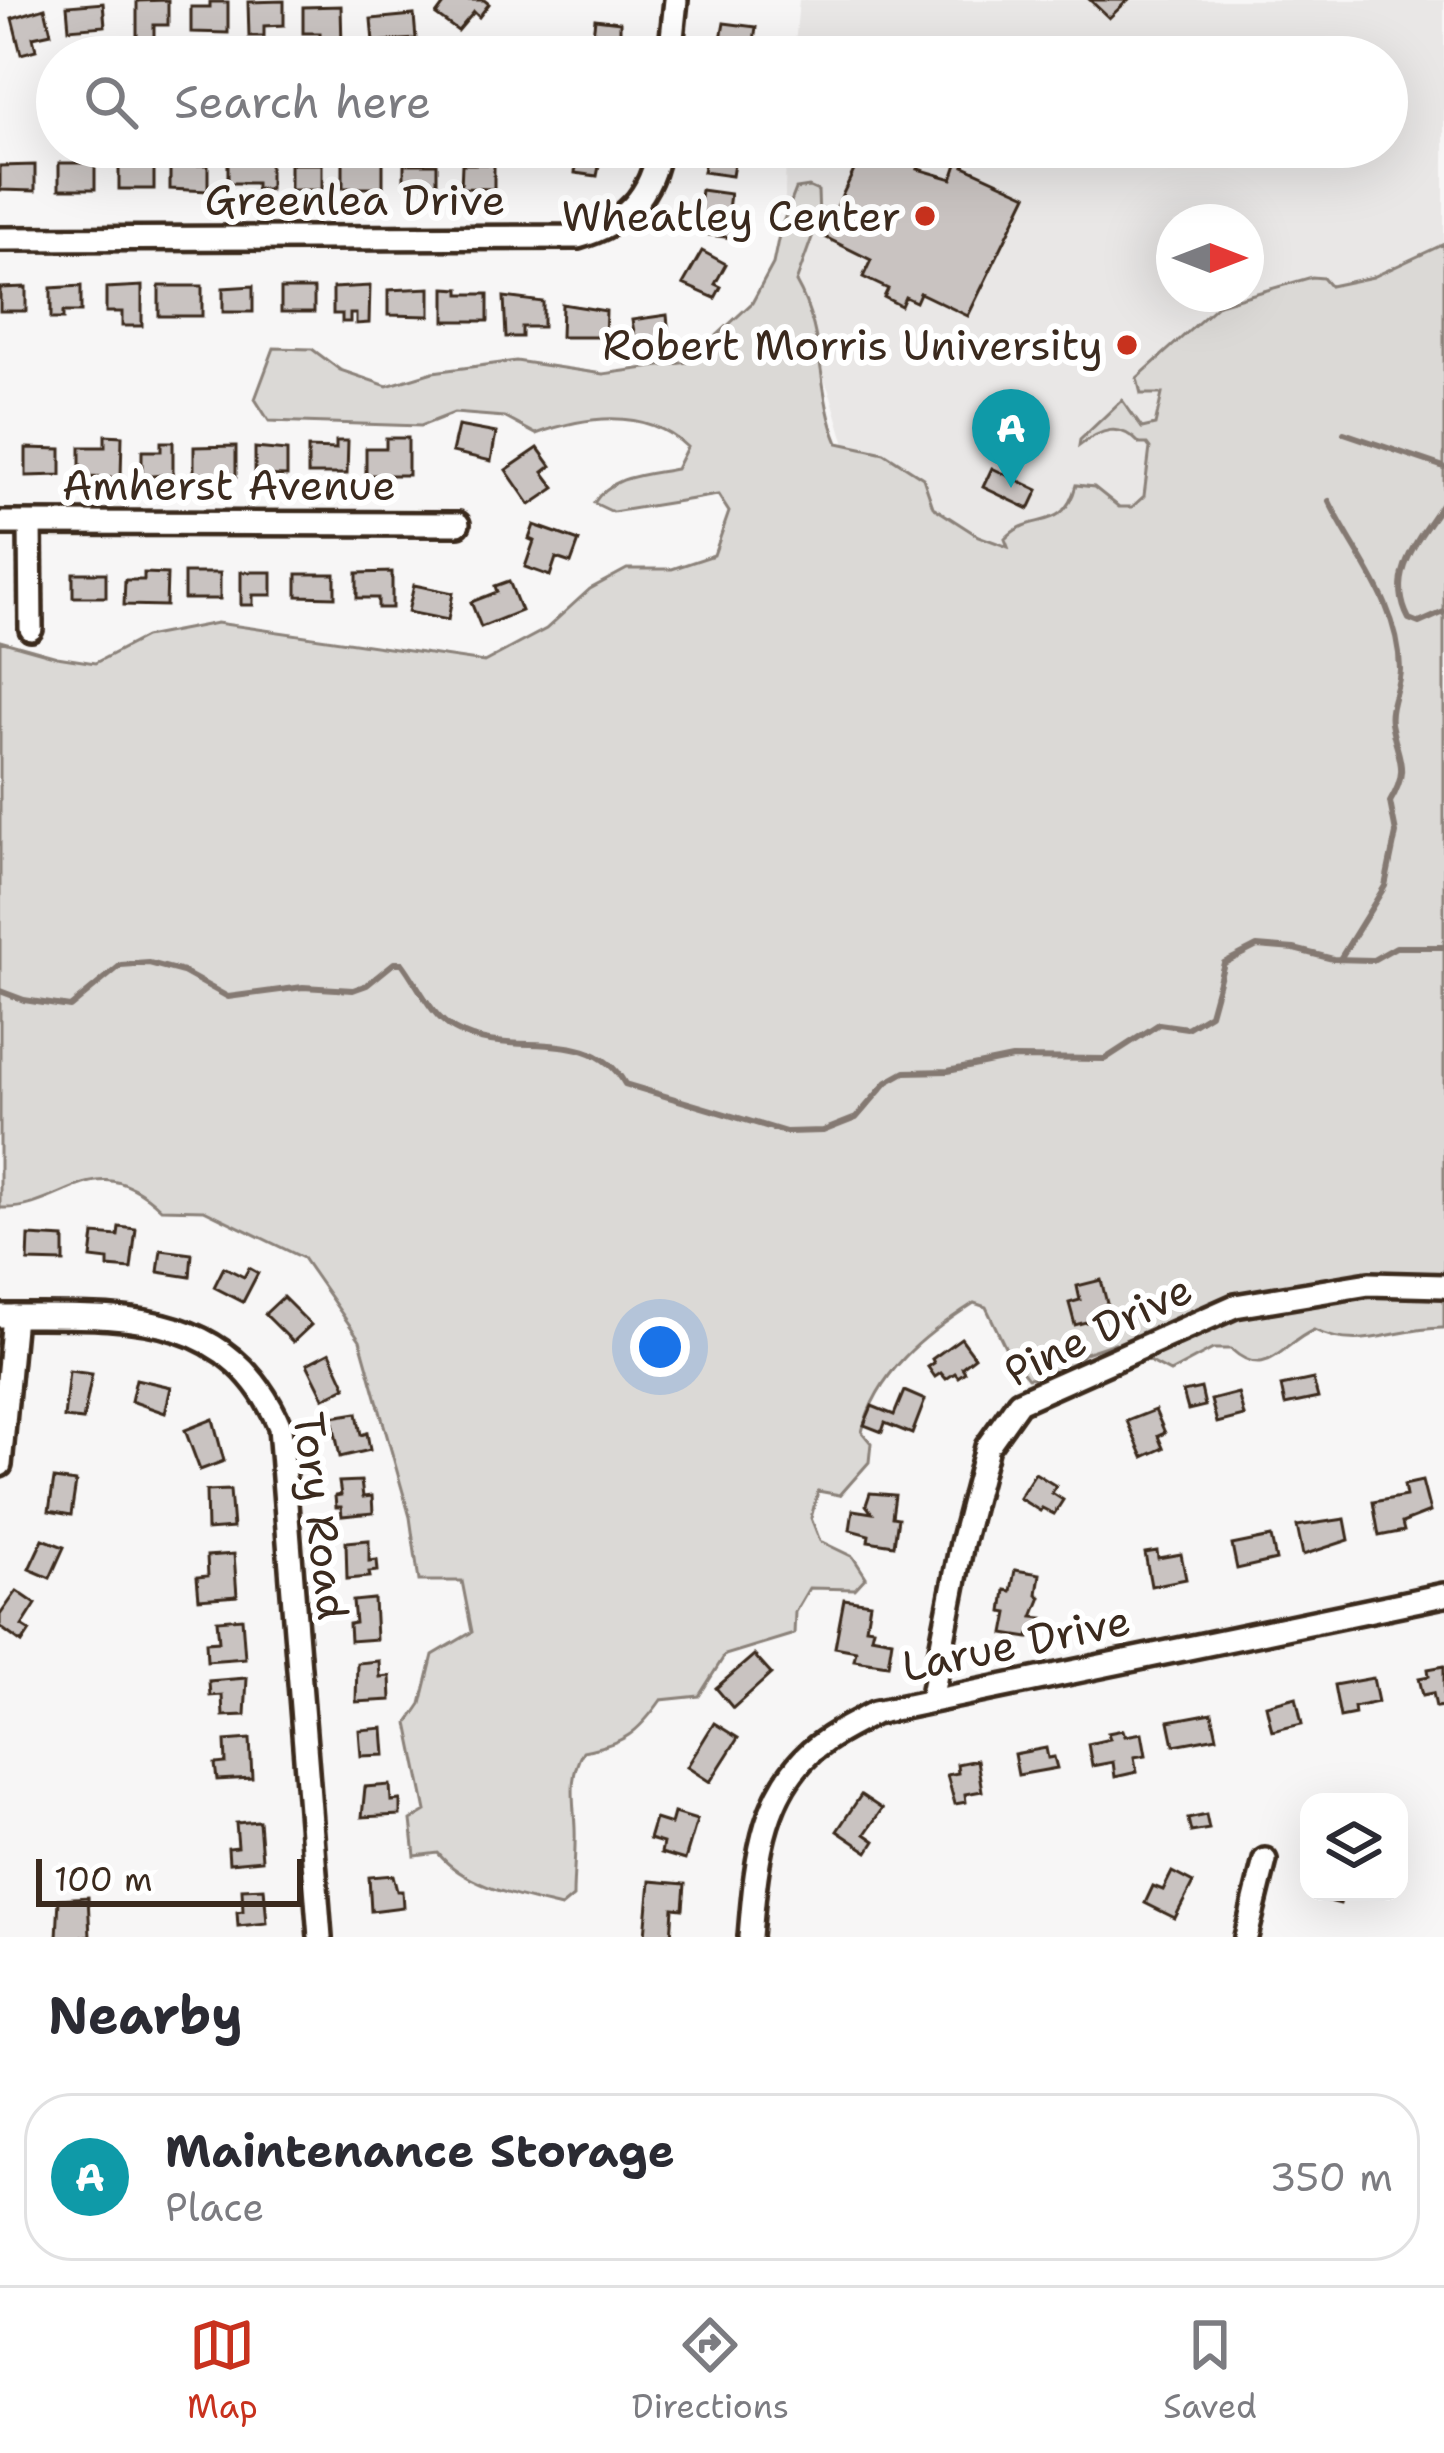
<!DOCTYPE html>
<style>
body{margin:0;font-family:"Shantell Sans",sans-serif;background:#f2f2f3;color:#2b2b33}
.controls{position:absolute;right:36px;bottom:36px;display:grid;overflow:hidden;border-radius:24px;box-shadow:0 12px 48px #0002}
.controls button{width:108px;height:108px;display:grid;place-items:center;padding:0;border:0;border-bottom:3px solid #e1e1e2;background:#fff;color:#2b2b33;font:60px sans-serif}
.compass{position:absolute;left:1156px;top:204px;width:108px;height:108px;border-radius:50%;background:#fff;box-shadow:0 12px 48px #0002;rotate:90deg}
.scale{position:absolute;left:36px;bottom:30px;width:267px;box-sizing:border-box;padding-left:12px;border:6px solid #3b2a1e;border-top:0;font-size:33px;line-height:42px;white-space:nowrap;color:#3b2a1e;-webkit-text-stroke:9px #fff;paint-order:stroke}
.you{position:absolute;left:660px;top:1347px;width:42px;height:42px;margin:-30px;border:9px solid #fff;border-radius:50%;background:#1a73e8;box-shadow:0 0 0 18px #1a73e833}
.badge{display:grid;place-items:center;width:78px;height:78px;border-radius:50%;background:#c8321e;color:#fff;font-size:39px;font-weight:700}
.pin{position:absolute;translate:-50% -99px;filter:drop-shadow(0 3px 6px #0008)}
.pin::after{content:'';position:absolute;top:63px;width:42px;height:36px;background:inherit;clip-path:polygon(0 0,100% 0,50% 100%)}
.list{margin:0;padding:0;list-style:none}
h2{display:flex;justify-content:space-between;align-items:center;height:156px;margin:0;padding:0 48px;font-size:51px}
h2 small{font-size:39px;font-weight:400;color:#7c7c81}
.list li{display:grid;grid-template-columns:78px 1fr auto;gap:36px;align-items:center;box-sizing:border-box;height:168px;margin:0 24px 24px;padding:0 24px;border:3px solid #e1e1e2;border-radius:48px}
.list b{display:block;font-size:45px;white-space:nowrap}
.list p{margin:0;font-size:39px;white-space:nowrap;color:#7c7c81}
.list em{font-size:39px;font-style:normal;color:#7c7c81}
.icon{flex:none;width:66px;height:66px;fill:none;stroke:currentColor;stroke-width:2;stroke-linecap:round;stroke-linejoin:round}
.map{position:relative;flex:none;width:1444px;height:1937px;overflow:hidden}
.search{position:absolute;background:#fff;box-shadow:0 12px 48px #0002;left:36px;right:36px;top:36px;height:132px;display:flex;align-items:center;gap:30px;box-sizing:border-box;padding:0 42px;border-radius:66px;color:#7c7c81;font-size:45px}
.sheet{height:348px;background:#fff}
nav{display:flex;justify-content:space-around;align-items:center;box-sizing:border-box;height:168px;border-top:3px solid #e1e1e2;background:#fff;font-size:33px;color:#7c7c81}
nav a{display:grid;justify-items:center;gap:6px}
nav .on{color:#c8321e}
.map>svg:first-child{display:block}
.built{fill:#e9e7e6;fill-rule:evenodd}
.green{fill:#dbd9d6;stroke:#8b827a;stroke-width:3}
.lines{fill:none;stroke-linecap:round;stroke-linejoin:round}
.stream{stroke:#847972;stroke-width:6}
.building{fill:#c9c3c1;stroke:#3b2a1e;stroke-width:3;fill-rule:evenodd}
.minor-casing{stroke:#3b2a1e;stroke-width:30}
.minor{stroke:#fff;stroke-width:21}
.poi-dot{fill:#c8321e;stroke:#fff;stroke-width:4.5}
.labels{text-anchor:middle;stroke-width:12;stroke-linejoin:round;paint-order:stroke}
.street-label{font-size:42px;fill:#3b2a1e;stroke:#fff}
.poi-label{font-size:42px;fill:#3b2a1e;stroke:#fff;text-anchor:end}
</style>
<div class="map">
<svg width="1444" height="1937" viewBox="0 0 1444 1937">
<rect width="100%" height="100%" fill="#f7f6f6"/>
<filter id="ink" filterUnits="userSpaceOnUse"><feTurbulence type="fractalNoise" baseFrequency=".00833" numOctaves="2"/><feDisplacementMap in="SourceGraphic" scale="24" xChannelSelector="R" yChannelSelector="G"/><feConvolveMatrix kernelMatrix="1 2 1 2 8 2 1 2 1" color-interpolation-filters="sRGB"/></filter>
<g filter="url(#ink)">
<!-- built -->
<path class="built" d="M799 0H1444V527L1079 604 860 497 831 396 783 280 786 147H1387V57H794ZM1174 222H1246V294H1174Z"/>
<!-- green -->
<path class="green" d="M809 187 818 191 819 218 796 282C826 334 816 391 838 443L884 453 923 478 933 507 978 536 1008 547 1005 539C1031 510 1063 535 1076 485L1094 487 1119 507H1132L1144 496 1150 448 1147 444H1140C1120 422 1101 429 1079 446L1080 440 1122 400 1142 428 1155 425 1162 394H1141L1137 378 1219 304 1312 277 1323 278 1330 286 1373 277 1444 244V1328C1395 1327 1362 1353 1314 1330 1281 1344 1267 1382 1231 1349H1213L1170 1372 1115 1343 1085 1353 1061 1375 1028 1378 1009 1355 986 1307 974 1303C924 1335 876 1373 862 1432L871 1443 869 1462 840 1495 818 1491 811 1518 820 1541 853 1557 866 1577 855 1589 809 1588 795 1612 794 1634 725 1655 699 1696 661 1700C637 1734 624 1743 583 1751 568 1778 574 1799 575 1828 576 1851 573 1874 573 1897L561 1907C520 1897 465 1887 438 1853L415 1856 411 1820 426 1811 408 1723 421 1704 433 1655 472 1632 462 1581H419L410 1517 360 1340 303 1258 204 1210 161 1209C93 1144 66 1211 0 1208V641L57 657 95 663 145 637 217 623 484 662 546 629 590 589 627 569H672L714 555 729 512 718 495 613 512 594 503C612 475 645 475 676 469L687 447C645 407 586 416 536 434L504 417 454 413 421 426 269 421 255 399 274 348 312 349 340 370 387 386 433 372 516 361 603 374 688 362 752 303 773 264 780 230 796 189Z"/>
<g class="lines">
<!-- stream -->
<g class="stream">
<polyline points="1344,433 1444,467"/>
<path d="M1329 501C1356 557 1399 603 1400 669 1400 687 1388 706 1391 723 1397 758 1411 767 1390 802L1396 833 1385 886 1340 959"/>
<path d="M1444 501C1420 538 1385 574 1409 619L1419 623 1444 612"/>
<path d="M0 991 24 1000 70 1007 121 965 149 963 183 972 228 997 303 987 353 990 367 985 394 963H402C418 984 430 1015 454 1029 509 1061 590 1021 625 1084L786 1132 823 1131 856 1118 887 1082 905 1072 948 1071 1012 1058 1105 1059 1159 1024 1187 1028 1210 1014 1224 963 1257 946 1294 949 1333 959 1373 960 1396 947H1444"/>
</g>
</g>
<!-- building -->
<g class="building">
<polygon points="168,0 168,25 154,25 154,43 137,43 137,1"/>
<polygon points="484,0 489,4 479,17 474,12 458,31 436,15 447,0"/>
<polygon points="1090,0 1128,0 1109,18"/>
<polygon points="284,1 284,25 264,26 264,36 249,36 248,2"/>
<polygon points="210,2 228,2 228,33 191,32 191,7 210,7"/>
<polygon points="103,3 105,26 69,29 67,6"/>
<polygon points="341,6 342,47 320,47 320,33 303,33 303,7"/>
<polygon points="45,8 51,33 33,37 36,50 21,54 12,18"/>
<polygon points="414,15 416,39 373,42 371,19"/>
<polygon points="595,19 620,22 620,57 582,56 584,42 592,43"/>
<polygon points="724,23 756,27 754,41 746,40 744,57 718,55"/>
<polygon points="568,147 603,147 597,176 575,173 577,155 568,153"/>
<polygon points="707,147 743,147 741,159 735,158 732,176 703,172"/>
<path d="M865 147H945L968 158 964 166 1027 195 968 316 920 293 916 302 905 297 901 306 884 297 888 289 863 277 871 260 823 236ZM927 149 957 164 952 179 918 169Z"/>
<polygon points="366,150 383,150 383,188 343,188 343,158 366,157"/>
<polygon points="228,157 270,157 270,189 256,189 256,183 228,183"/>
<rect x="59" y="163" width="36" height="26"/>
<rect x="119" y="164" width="35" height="25"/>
<rect x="290" y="164" width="32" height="26"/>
<polygon points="404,164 437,164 437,185 404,186"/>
<polygon points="462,164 494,164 494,189 461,188"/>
<polygon points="35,165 35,191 0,190 0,166"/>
<polygon points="170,165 208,165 208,191 170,189"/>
<polygon points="701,190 730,194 726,224 735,225 733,238 695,233"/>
<polygon points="702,251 726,264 715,284 721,287 715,298 683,284"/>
<polygon points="81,286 81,312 63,312 63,319 51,319 51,288"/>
<polygon points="142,286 142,326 122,326 122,312 106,312 106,288"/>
<rect x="159" y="286" width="43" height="30"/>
<polygon points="253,286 253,312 223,312 223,288"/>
<polygon points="370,286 369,323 356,324 356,314 350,314 350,322 342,322 342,314 333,314 333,288"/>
<polygon points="26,287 26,311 0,311 0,288"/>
<polygon points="430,288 430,316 388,315 388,290"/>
<polygon points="445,288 460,289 460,294 488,294 488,321 445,321"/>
<rect x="281" y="289" width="33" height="23"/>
<polygon points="504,297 543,302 543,327 522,327 522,337 506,337"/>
<polygon points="562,304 606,311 605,337 561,337"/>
<polygon points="667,315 670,346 657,348 656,342 636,344 632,320"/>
<polygon points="1015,419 1040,431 1033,445 1009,433"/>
<polygon points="458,426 496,433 491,461 452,452"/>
<polygon points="105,435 122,436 121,478 80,477 80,447 105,447"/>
<polygon points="386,438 408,438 408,475 366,475 366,448 386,448"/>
<polygon points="336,441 348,441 347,474 308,474 308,448 336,449"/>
<polygon points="161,442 173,442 173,474 142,477 142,451 161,451"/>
<polygon points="236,446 236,477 194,477 194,447"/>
<polygon points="26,448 61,449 61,475 26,476"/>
<polygon points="255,448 287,451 287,476 255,475"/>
<polygon points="538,448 551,466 543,472 555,488 530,505 506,470"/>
<polygon points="992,468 1038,490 1029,509 983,487"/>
<polygon points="534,525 579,541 571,563 556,558 550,576 525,567 534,541 529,539"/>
<polygon points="241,572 272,572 272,595 253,595 253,605 241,605"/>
<polygon points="392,572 392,608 378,608 378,598 357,598 357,573"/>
<rect x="73" y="573" width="33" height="24"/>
<polygon points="144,573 167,574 166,606 124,605 125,580 144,580"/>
<rect x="184" y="573" width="36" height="26"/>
<polygon points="297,574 335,574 335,597 297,596"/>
<polygon points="509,581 521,611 481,627 471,602 497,592 495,586"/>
<polygon points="414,585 453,593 448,620 408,612"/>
<polygon points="119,1227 136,1229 131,1269 108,1267 108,1260 91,1258 94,1234 118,1236"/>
<polygon points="29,1236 64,1238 64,1262 28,1261"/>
<polygon points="161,1250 192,1254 190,1277 158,1272"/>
<polygon points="224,1267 244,1277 249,1268 258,1273 243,1302 214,1287"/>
<polygon points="1101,1280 1109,1311 1100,1313 1101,1318 1075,1325 1069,1303 1080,1300 1077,1286"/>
<polygon points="283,1297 311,1325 293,1342 265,1314"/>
<polygon points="961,1338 975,1357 962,1367 965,1372 958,1377 955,1373 946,1379 941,1373 935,1377 928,1367 934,1363 932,1359"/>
<polygon points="330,1352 346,1387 324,1398 307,1364"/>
<polygon points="69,1371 92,1374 83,1420 64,1418"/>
<polygon points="136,1379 171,1387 165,1413 131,1401"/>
<polygon points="1313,1379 1318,1398 1285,1405 1281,1386"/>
<polygon points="1201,1388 1205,1406 1188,1410 1183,1392"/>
<polygon points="904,1391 925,1400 912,1434 885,1423 882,1432 864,1425 872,1406 894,1415"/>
<polygon points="1238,1393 1244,1416 1217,1423 1211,1400"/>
<polygon points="1155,1410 1165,1433 1158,1436 1163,1448 1143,1457 1127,1421"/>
<polygon points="357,1413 361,1435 367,1433 370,1450 340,1457 332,1417"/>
<polygon points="213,1419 224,1461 200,1470 185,1430"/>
<polygon points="1035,1473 1056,1486 1052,1493 1063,1500 1054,1514 1042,1508 1040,1511 1019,1498"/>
<polygon points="54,1479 76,1482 71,1515 49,1511"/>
<polygon points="361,1481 363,1497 372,1496 373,1513 342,1516 341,1507 336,1507 335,1496 341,1495 339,1482"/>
<polygon points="1422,1481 1430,1512 1402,1523 1404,1531 1379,1536 1373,1502 1406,1496 1404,1485"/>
<polygon points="230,1490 233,1528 207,1530 206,1491"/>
<polygon points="870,1493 895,1495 892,1517 898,1518 894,1545 868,1541 869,1535 850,1530 853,1510 872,1513 866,1505"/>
<polygon points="1345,1519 1349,1540 1303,1555 1297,1526"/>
<polygon points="1271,1537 1276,1560 1237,1569 1232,1545"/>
<polygon points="43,1539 64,1547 50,1578 29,1569"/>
<polygon points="369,1540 369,1561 377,1560 378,1571 369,1572 370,1577 347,1579 346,1542"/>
<polygon points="1157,1551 1158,1558 1181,1554 1186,1579 1151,1586 1145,1553"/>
<polygon points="234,1554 237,1596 199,1599 197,1577 208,1576 207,1556"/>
<polygon points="1015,1570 1040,1574 1037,1594 1041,1597 1033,1617 1043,1618 1040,1635 1030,1633 1029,1638 1004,1634 1008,1613 1002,1612 1005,1590 1011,1591"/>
<polygon points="17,1591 36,1604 22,1626 30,1631 22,1643 0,1627 0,1615"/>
<polygon points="374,1599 376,1639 350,1641 349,1624 355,1623 353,1601"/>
<polygon points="844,1599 870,1603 866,1627 873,1628 871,1636 892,1640 888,1665 854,1660 856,1651 835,1647"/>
<polygon points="242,1618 245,1658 207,1661 206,1642 219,1641 217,1620"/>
<polygon points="754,1655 771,1674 733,1708 716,1688"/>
<polygon points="379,1661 380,1677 390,1676 391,1700 356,1702 357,1663"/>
<polygon points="1444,1666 1444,1706 1436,1707 1433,1693 1423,1695 1419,1678 1429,1676 1428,1669"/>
<polygon points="247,1678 245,1715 223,1716 222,1695 210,1696 209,1681"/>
<polygon points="1373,1678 1378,1702 1354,1707 1355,1714 1340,1717 1334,1685"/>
<polygon points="1296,1697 1302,1724 1272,1731 1266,1705"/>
<polygon points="1212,1713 1217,1737 1174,1745 1169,1721"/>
<polygon points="714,1723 738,1738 710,1782 687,1767"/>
<polygon points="383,1728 385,1755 361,1756 359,1730"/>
<polygon points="1123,1730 1125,1736 1142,1733 1146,1755 1134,1757 1137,1772 1115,1777 1113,1762 1092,1766 1088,1744 1110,1739 1108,1733"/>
<polygon points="250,1739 252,1778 217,1780 215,1764 226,1763 225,1741"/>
<polygon points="1046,1748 1048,1758 1054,1757 1057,1768 1018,1775 1014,1754"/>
<polygon points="977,1760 982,1791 965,1794 966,1802 955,1804 947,1775 958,1773 957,1764"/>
<polygon points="390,1785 391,1801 400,1800 400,1815 362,1817 365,1787"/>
<polygon points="861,1795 882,1809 865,1834 875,1841 868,1852 837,1831"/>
<polygon points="674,1813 697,1820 685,1860 661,1853 663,1843 649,1839 655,1819 671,1824"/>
<polygon points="1206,1815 1209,1829 1191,1832 1188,1819"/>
<polygon points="259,1821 262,1860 229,1863 228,1848 238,1847 236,1823"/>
<polygon points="1172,1872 1193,1883 1175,1918 1145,1903 1153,1886 1163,1890"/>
<polygon points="393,1875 397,1891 402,1891 403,1907 371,1911 369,1877"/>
<polygon points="650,1881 685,1884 683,1909 673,1908 671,1937 645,1935"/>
<polygon points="264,1888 267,1923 238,1926 237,1912 243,1911 242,1889"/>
<polygon points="1316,1892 1342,1892 1343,1893 1340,1904 1314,1897"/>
<polygon points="88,1897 90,1937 57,1937 59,1899"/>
</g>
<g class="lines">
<!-- minor casing -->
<g class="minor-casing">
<g id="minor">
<polyline points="670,57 676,0"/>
<path d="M0 239 578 237C625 224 652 196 659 147"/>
<polyline points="0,523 458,524"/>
<polyline points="30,524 31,629"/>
<path d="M0 1316C114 1317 228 1304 280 1427L320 1937"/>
<polyline points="0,1465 14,1316"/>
<polyline points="931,1700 962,1543 987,1447 1019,1402 1235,1306 1369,1284 1444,1286"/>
<path d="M750 1937C756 1867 760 1785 825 1741 840 1730 858 1722 874 1713L1444 1595"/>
<polyline points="1246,1937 1265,1860"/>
</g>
</g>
<!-- minor -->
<use href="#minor" class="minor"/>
</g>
</g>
<!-- markers -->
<g class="poi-dot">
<circle cx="925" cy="216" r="12"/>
<circle cx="1127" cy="345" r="12"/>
</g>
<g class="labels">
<!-- street labels -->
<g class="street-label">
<text x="355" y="215">Greenlea Drive</text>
<text x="229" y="500">Amherst Avenue</text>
<text transform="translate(1098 1330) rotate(-26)" y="15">Pine Drive</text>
<text transform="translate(321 1516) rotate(83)" y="15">Tory Road</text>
<text transform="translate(1016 1643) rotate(-12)" y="15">Larue Drive</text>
</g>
<!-- poi labels -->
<g class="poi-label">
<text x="901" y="231">Wheatley Center</text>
<text x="1103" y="360">Robert Morris University</text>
</g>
</g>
</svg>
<div class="controls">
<button><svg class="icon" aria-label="layers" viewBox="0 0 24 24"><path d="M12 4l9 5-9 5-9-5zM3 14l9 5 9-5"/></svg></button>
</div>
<svg class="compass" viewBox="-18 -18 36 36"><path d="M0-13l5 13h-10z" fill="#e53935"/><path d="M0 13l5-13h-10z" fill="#7c7c81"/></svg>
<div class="scale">100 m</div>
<div class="you"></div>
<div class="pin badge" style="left:1011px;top:488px;background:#0f9aa8">A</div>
<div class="search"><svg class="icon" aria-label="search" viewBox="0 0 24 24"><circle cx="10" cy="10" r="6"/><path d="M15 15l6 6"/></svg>Search here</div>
</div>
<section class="sheet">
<h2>Nearby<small></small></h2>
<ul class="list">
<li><span class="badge" style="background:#0f9aa8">A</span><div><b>Maintenance Storage</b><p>Place</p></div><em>350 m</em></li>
</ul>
</section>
<nav>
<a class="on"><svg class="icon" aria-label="map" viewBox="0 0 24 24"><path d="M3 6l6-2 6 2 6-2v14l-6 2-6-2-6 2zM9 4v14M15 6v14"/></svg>Map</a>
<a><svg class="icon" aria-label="directions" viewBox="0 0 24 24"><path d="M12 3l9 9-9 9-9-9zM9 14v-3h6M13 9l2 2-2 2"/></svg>Directions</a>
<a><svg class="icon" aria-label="saved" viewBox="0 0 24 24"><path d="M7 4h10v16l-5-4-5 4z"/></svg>Saved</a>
</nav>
